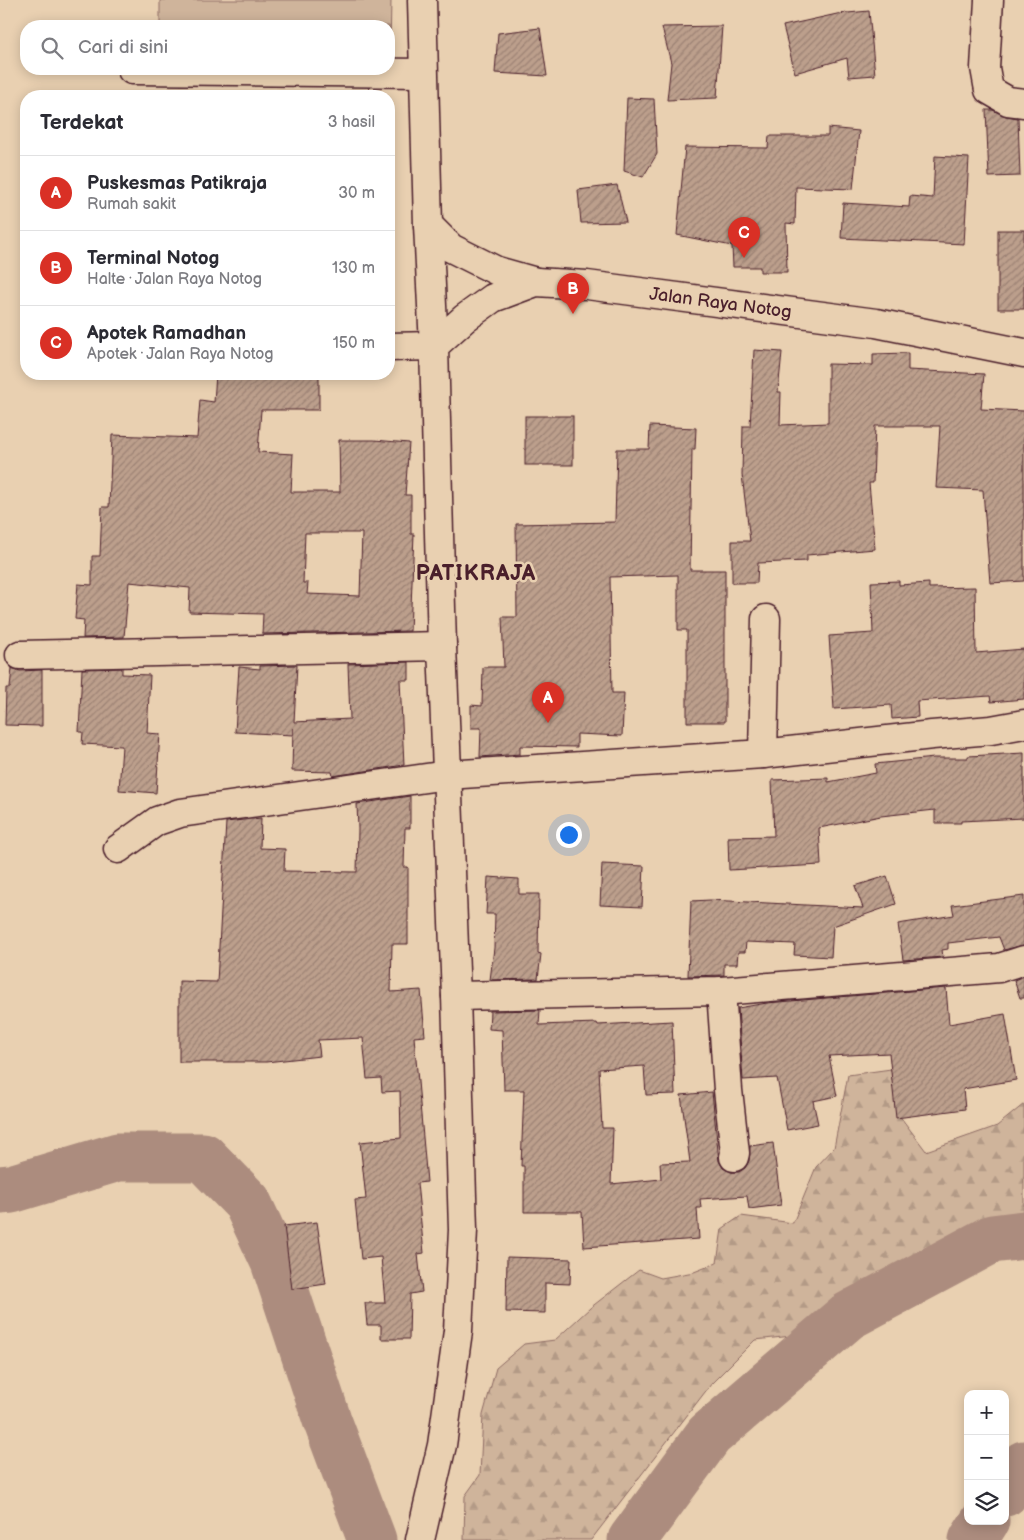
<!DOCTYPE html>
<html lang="id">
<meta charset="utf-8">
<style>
body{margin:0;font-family:"Balsamiq Sans",sans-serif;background:#f2f2f3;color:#2b2b33}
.controls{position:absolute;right:15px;bottom:15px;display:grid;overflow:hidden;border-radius:10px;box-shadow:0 2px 12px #0003}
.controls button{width:45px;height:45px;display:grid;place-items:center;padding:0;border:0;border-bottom:1px solid #e1e1e2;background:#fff;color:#2b2b33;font:25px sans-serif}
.you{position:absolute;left:568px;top:834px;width:18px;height:18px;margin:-12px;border:4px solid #fff;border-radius:50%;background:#1a73e8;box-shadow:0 0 0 8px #1a73e833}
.badge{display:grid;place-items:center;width:32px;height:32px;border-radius:50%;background:#d93025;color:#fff;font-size:16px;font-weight:700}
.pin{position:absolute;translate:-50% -41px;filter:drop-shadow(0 1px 2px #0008)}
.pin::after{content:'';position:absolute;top:26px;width:18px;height:15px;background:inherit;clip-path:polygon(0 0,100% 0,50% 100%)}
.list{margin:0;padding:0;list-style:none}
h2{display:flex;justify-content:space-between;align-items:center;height:65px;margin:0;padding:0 20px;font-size:21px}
h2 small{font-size:16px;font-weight:400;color:#7c7c81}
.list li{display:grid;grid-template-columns:32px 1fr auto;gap:15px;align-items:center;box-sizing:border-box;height:75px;padding:0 20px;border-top:1px solid #e1e1e2}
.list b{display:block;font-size:19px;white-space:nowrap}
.list p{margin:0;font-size:16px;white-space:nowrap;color:#7c7c81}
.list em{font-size:16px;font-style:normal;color:#7c7c81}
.icon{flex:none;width:28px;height:28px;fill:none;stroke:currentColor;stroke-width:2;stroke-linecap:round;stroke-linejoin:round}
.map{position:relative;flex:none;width:1024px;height:1540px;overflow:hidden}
.search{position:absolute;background:#fff;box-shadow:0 2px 12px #0003;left:20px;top:20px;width:375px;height:55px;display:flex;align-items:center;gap:12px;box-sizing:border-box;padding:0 18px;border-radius:20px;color:#7c7c81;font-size:19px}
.panel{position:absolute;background:#fff;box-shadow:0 2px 12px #0003;left:20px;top:90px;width:375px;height:290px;border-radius:20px}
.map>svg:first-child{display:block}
.forest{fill:url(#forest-firs);stroke:#8c6a63}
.garden{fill:#cfb49b;stroke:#8c6a63}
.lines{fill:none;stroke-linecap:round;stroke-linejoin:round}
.river{stroke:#ac8c7e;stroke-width:49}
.building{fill:url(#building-hatch);stroke:#4a1f2b;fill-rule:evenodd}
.minor-casing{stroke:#4a1f2b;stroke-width:31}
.tertiary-casing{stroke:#4a1f2b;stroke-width:31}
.trunk-casing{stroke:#4a1f2b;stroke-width:31}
.minor{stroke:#e9d0b1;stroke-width:28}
.tertiary{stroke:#e9d0b1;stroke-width:28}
.trunk{stroke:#e9d0b1;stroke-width:28}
.labels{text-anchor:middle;stroke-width:5;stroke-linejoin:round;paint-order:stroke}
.street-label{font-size:18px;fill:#4a1f2b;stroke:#e9d0b1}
.district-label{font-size:22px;font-weight:bold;letter-spacing:1px;fill:#4a1f2b;stroke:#e9d0b1}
</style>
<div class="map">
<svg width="1024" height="1540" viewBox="0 0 1024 1540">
<defs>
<pattern id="forest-firs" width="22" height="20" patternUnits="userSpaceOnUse" patternTransform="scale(1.25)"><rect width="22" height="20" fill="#cfb49b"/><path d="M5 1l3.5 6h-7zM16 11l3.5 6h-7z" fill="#b39a86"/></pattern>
<pattern id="building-hatch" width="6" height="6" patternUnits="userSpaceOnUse" patternTransform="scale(1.25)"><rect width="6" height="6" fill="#bc9f8c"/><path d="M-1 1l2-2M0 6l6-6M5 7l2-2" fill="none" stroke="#9b8173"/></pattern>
</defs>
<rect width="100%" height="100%" fill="#e9d0b1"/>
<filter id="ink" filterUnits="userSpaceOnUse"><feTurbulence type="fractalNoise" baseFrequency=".02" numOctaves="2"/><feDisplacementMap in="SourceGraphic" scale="10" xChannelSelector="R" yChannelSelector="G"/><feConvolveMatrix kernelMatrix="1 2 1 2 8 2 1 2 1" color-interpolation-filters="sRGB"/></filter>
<g filter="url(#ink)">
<!-- forest -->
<polygon class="forest" points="891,1069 896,1111 926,1151 997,1126 1024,1104 1024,1212 985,1227 853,1299 792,1336 755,1340 712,1383 591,1540 464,1540 465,1496 480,1475 483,1415 496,1368 524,1344 555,1340 590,1308 639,1270 661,1278 694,1272 717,1263 722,1229 741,1216 793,1223 816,1167 834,1148 848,1075"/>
<!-- garden -->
<polygon class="garden" points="160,0 391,0 390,51 389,51 389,26 160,26"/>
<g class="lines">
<!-- river -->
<g class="river">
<polyline points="0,1190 11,1189 118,1157 203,1157 247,1202 275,1262 327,1420 372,1540"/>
<polyline points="1005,1492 1024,1465"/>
<polyline points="632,1540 709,1435 848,1316 992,1239 1024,1235"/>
<polyline points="973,1540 985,1521"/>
</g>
</g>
<!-- building -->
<g class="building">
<polygon points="869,11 875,75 849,77 847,58 795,73 783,26 837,14"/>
<polygon points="722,26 717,98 667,100 671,63 662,27"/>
<polygon points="540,28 547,76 495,73 498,33"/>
<polygon points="627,98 654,99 657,154 643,177 624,171"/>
<polygon points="986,110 993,110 1006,116 1018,118 1020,176 989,177"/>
<polygon points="828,128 859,131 853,189 796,187 795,224 786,223 787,272 760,272 760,267 733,267 732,246 677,235 685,147 768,148 769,136 828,136"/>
<polygon points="935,156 969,158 964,244 841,238 843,203 909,207 910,196 933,198"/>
<polygon points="617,185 626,222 581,223 578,190"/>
<rect x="998" y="230" width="26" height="79"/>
<polygon points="754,350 782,352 778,392 781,392 780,425 828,423 828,364 873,365 873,354 908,353 908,370 984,374 981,409 1024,411 1024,581 990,583 983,490 936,488 940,426 875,426 873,483 869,483 875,549 807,555 807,561 758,563 757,583 732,583 732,541 750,541 742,475 743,426 750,426"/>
<path d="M216 374H319V410H261L258 452 293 454 291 492H340L339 440H374L409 443 405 495H411V534H414L410 631 262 634 263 614 189 612 190 588 129 582 124 637 83 638 84 620 75 619 78 584 92 585V556H100L102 507H109L112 435 197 438 200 400 214 402ZM305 533H362L360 596 307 594 308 583H303Z"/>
<rect x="525" y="416" width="48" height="49"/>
<polygon points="650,426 696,428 695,449 692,449 690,570 725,570 725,722 687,722 687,630 678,630 678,575 610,577 612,693 624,693 622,736 577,734 577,747 520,746 520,754 480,757 481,728 471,728 471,705 482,706 483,667 504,667 502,617 517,617 516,524 615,522 617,449 649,449"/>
<polygon points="899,581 899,585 929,583 929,588 975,587 976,653 1024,649 1024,699 991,702 990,696 917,701 918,717 892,719 891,705 834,709 829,636 873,633 871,582"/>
<polygon points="409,662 409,680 400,680 404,765 333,776 332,772 292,771 293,728 293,735 235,732 239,667 260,669 260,666 297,665 294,722 350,719 348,664"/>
<polygon points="12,668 20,671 42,670 42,726 5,725 6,688 10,688"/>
<polygon points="122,668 122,674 150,675 147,733 160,734 156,793 119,790 122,746 82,744 83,732 79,732 82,669"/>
<polygon points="1024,753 1024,818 961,821 961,823 935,823 935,810 881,816 819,828 821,865 729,870 728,837 774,836 772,780 828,778 828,782 876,773 875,764 934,758 968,758 968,756"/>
<polygon points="410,796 410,828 405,828 404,867 408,867 408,944 392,944 391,992 421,990 425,1036 414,1037 427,1182 417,1183 424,1253 418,1254 422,1292 410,1294 409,1339 381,1339 381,1325 367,1325 365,1303 385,1303 381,1257 361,1259 355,1200 366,1199 360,1142 401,1138 400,1091 382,1092 381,1078 367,1079 363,1038 318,1040 320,1056 266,1062 179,1062 179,981 217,982 226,822 261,818 260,848 285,849 284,871 357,872 358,829 357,804"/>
<polygon points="602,864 644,866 642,907 600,905"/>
<polygon points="887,876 896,904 833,926 831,957 794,955 795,944 746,942 745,952 738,952 737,964 724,964 724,975 688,976 691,901 710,900 863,908 855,886"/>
<polygon points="488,877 519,879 519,894 539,894 538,953 541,954 538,979 490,980 494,948 495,914 486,914"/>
<polygon points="1024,896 1024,945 1004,950 999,937 948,943 948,949 942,950 943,957 903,960 898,924 954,915 952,905"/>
<polygon points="1024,976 1024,998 1020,998 1014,980"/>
<polygon points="946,988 949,1024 1005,1014 1016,1080 963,1089 965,1109 896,1118 889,1053 829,1056 837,1096 813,1101 818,1124 787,1130 777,1078 743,1080 738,1008 767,1003"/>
<polygon points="540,1010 539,1025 597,1023 598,1025 672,1021 675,1094 646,1095 644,1066 599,1069 602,1128 613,1128 611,1184 661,1179 660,1163 690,1162 681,1095 712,1092 719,1161 723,1168 731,1172 739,1172 745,1168 749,1161 750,1146 773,1143 781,1205 749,1209 747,1196 700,1199 701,1208 697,1208 699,1239 584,1247 582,1212 524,1212 524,1166 521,1166 524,1090 504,1090 502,1030 489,1029 490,1011"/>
<polygon points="317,1222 326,1284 292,1289 284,1226"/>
<polygon points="507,1257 571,1259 570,1284 545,1283 545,1313 506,1312"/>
</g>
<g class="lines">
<!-- minor casing -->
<g class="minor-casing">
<g id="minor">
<polyline points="989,0 985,68 989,90 1008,101 1024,103"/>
<polyline points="132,70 423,73"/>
<polyline points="389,347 434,346"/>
<polyline points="20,655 442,646"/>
<polyline points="763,754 766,619"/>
<polyline points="118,849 157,821 180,813 447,775 763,754 932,735 991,730 1024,724"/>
<polyline points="721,991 728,1090 735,1153 734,1157"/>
<polyline points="456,996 721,991 999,968 1024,960"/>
</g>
</g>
<!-- tertiary casing -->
<g class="tertiary-casing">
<g id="tertiary">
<polyline points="422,0 428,225 434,346"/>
<polyline points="428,225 451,248 497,271 536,282"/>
</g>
</g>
<!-- trunk casing -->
<g class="trunk-casing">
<g id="trunk">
<path id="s1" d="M420 1540 442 1445 458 1331 463 1230 456 996 442 646 434 346 465 318 493 298 536 282 587 285 876 323 1024 353"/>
</g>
</g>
<!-- minor -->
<use href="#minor" class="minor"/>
<!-- tertiary -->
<use href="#tertiary" class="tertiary"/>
<!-- trunk -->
<use href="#trunk" class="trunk"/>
</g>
</g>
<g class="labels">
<!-- street labels -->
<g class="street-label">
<text dy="6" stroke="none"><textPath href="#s1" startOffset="1506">Jalan Raya Notog</textPath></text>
</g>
<!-- district labels -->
<g class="district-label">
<text x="476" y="580">PATIKRAJA</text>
</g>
</g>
</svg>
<div class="controls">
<button>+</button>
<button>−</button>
<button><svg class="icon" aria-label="layers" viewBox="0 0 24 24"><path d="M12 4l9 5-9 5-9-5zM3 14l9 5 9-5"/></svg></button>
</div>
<div class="you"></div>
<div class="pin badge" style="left:548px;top:723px">A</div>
<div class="pin badge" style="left:573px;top:314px">B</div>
<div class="pin badge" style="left:744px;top:258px">C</div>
<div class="search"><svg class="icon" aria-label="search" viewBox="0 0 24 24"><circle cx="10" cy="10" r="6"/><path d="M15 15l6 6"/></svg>Cari di sini</div>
<section class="panel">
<h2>Terdekat<small>3 hasil</small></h2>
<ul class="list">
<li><span class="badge">A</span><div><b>Puskesmas Patikraja</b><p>Rumah sakit</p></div><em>30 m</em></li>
<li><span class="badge">B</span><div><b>Terminal Notog</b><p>Halte · Jalan Raya Notog</p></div><em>130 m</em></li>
<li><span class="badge">C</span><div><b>Apotek Ramadhan</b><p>Apotek · Jalan Raya Notog</p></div><em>150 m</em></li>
</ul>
</section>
</div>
